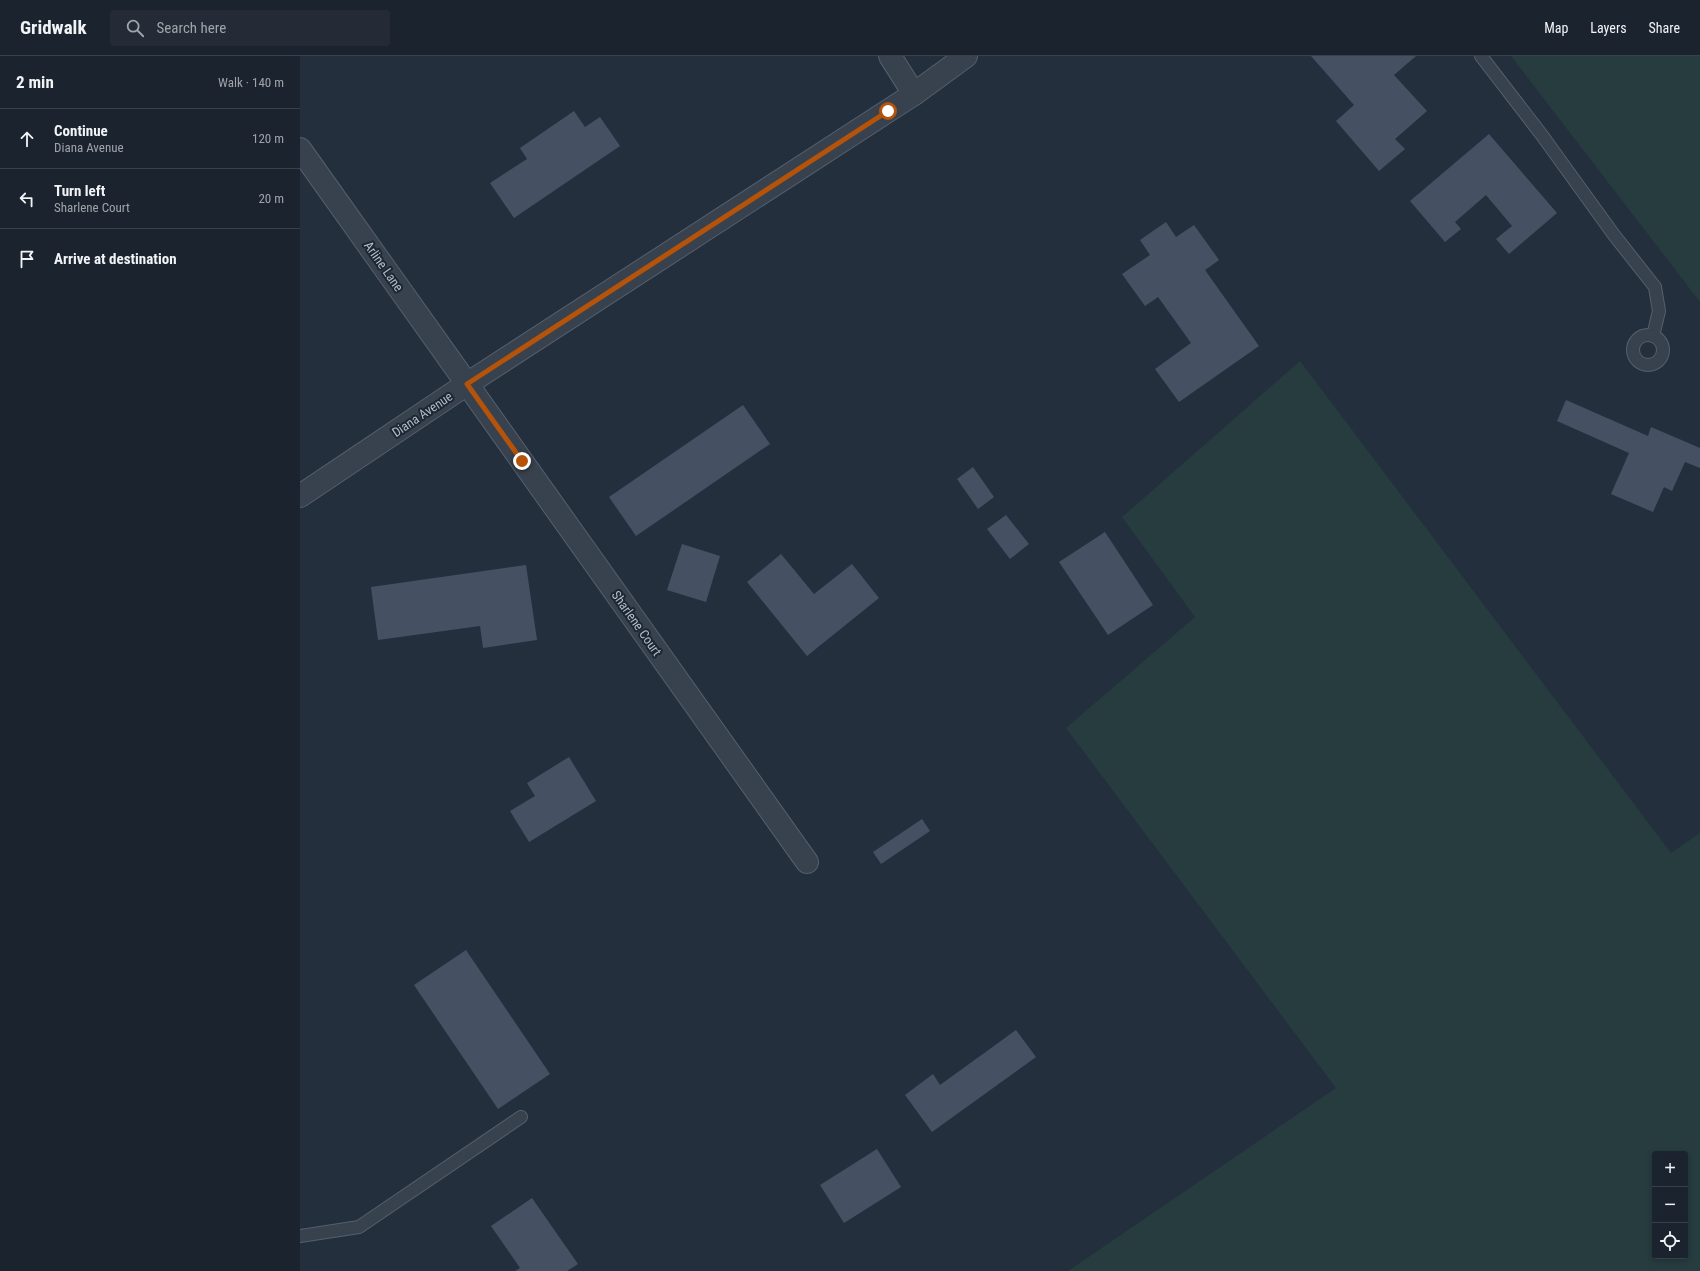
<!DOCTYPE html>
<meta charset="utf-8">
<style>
body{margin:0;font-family:"Roboto Condensed",sans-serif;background:#242b36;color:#f1f3f6}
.controls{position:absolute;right:12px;bottom:12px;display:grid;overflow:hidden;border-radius:4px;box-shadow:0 2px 6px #0003}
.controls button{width:36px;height:36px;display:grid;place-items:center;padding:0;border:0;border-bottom:1px solid #39404a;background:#1b232e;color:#f1f3f6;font:20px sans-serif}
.stop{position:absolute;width:12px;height:12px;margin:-9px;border:3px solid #b45309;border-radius:50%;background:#fff}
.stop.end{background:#b45309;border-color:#fff;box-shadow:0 1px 4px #0008}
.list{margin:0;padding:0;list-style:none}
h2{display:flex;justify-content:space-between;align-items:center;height:52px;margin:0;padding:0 16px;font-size:17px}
h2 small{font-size:13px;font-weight:400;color:#a0a4aa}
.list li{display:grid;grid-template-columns:26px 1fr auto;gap:12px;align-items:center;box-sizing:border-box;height:60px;padding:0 16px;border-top:1px solid #39404a}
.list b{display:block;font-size:15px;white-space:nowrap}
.list p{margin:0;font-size:13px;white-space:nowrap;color:#a0a4aa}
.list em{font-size:13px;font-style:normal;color:#a0a4aa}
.icon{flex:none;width:22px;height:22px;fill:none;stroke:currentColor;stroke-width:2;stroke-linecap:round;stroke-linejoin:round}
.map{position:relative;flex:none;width:1400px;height:1215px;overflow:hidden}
header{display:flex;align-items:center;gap:24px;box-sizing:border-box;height:56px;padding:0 20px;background:#1b232e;border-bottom:1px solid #39404a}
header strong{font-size:19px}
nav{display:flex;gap:22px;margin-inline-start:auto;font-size:14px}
.search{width:280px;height:36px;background:#242b36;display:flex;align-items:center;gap:10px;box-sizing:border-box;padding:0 14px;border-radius:4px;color:#a0a4aa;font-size:15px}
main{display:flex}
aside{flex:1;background:#1b232e}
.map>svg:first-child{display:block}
.green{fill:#263c3f;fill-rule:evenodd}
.building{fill:#455162}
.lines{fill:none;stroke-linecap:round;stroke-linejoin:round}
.lane-casing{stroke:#565f6c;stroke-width:14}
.street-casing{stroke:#565f6c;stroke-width:24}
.lane{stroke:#38414e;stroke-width:12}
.street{stroke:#38414e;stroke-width:22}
.route{stroke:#b45309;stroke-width:5}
.labels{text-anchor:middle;stroke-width:4;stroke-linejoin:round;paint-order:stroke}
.street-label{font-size:13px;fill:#b4bcc9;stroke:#1d2633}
</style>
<header>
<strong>Gridwalk</strong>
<div class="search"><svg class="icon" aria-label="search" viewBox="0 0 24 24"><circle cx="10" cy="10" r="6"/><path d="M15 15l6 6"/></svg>Search here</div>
<nav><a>Map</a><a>Layers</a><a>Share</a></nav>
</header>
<main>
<aside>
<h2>2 min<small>Walk · 140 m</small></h2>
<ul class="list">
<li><svg class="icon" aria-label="ahead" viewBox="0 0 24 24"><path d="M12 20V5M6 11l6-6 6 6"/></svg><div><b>Continue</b><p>Diana Avenue</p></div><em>120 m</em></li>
<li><svg class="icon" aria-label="left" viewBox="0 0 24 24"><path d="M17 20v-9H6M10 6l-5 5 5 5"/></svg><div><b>Turn left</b><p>Sharlene Court</p></div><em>20 m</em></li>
<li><svg class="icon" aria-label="arrive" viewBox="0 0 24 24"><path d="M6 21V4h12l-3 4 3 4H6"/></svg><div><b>Arrive at destination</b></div></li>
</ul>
</aside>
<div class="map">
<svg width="1400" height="1215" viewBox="0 0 1400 1215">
<rect width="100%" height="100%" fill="#242f3e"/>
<!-- green -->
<g class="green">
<polygon points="1211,0 1400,0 1400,247 1400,246"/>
<path d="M1000 305 1371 797 1400 777V1215H768L1036 1032 766 672 895 561 822 461ZM1355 1098H1385V1200H1355Z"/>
</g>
<!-- building -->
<g class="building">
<polygon points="1011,0 1116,0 1094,19 1127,55 1095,83 1105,93 1079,115 1036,65 1054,49"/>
<polygon points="274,55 285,71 300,61 320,90 214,162 190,127 227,103 220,92"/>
<polygon points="1189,78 1257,157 1209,198 1196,183 1212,170 1186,139 1155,166 1161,173 1145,186 1110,145"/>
<polygon points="866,166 876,181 894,169 919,204 905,214 959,290 879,346 855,313 891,287 858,241 845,250 822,218 850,199 840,184"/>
<polygon points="1266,344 1348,380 1351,371 1400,392 1400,412 1385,406 1372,435 1364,431 1353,456 1311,438 1329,397 1257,365"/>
<polygon points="443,349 470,388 336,480 309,441"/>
<polygon points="673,411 694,441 678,453 657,423"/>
<polygon points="706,459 729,488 710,503 687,473"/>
<polygon points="805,476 853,549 808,579 759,506"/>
<polygon points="382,488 420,500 406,546 367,534"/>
<polygon points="481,498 514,538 552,508 579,542 507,600 447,526"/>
<polygon points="226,509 237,584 183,592 180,570 78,584 71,531"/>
<polygon points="269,701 296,745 229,786 210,755 235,740 227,727"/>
<polygon points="622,763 630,775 581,808 573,796"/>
<polygon points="166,894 250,1018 198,1053 114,929"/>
<polygon points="716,974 736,1001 632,1076 605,1039 633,1018 640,1029"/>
<polygon points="577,1093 601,1131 544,1167 520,1129"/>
<polygon points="232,1142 278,1208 267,1215 215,1215 220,1212 191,1170"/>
</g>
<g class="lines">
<!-- lane casing -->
<g class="lane-casing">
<g id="lane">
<polyline points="1181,0 1241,78 1314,179 1355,231 1359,255 1353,280"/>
<circle cx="1348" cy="294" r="15"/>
<polyline points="0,1180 59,1171 221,1061"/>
</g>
</g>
<!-- street casing -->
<g class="street-casing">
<g id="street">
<polyline points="590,0 614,38"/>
<polyline points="0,93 507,806"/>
<polyline points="0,440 167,328 614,38 666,0"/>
</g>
</g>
<!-- lane -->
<use href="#lane" class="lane"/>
<!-- street -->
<use href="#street" class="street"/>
</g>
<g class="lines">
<!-- route -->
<polyline class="route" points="222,405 167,328 588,55"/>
</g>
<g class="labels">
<!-- street labels -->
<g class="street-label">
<text transform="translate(84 210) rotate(55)" y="5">Arline Lane</text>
<text transform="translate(122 358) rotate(-34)" y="5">Diana Avenue</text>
<text transform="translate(337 567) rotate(55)" y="5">Sharlene Court</text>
</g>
</g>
</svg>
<div class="controls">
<button>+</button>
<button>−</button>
<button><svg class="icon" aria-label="locate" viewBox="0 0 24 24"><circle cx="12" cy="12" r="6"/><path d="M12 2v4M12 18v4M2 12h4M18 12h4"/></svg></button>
</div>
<div class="stop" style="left:588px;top:55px"></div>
<div class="stop end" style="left:222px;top:405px"></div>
</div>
</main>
